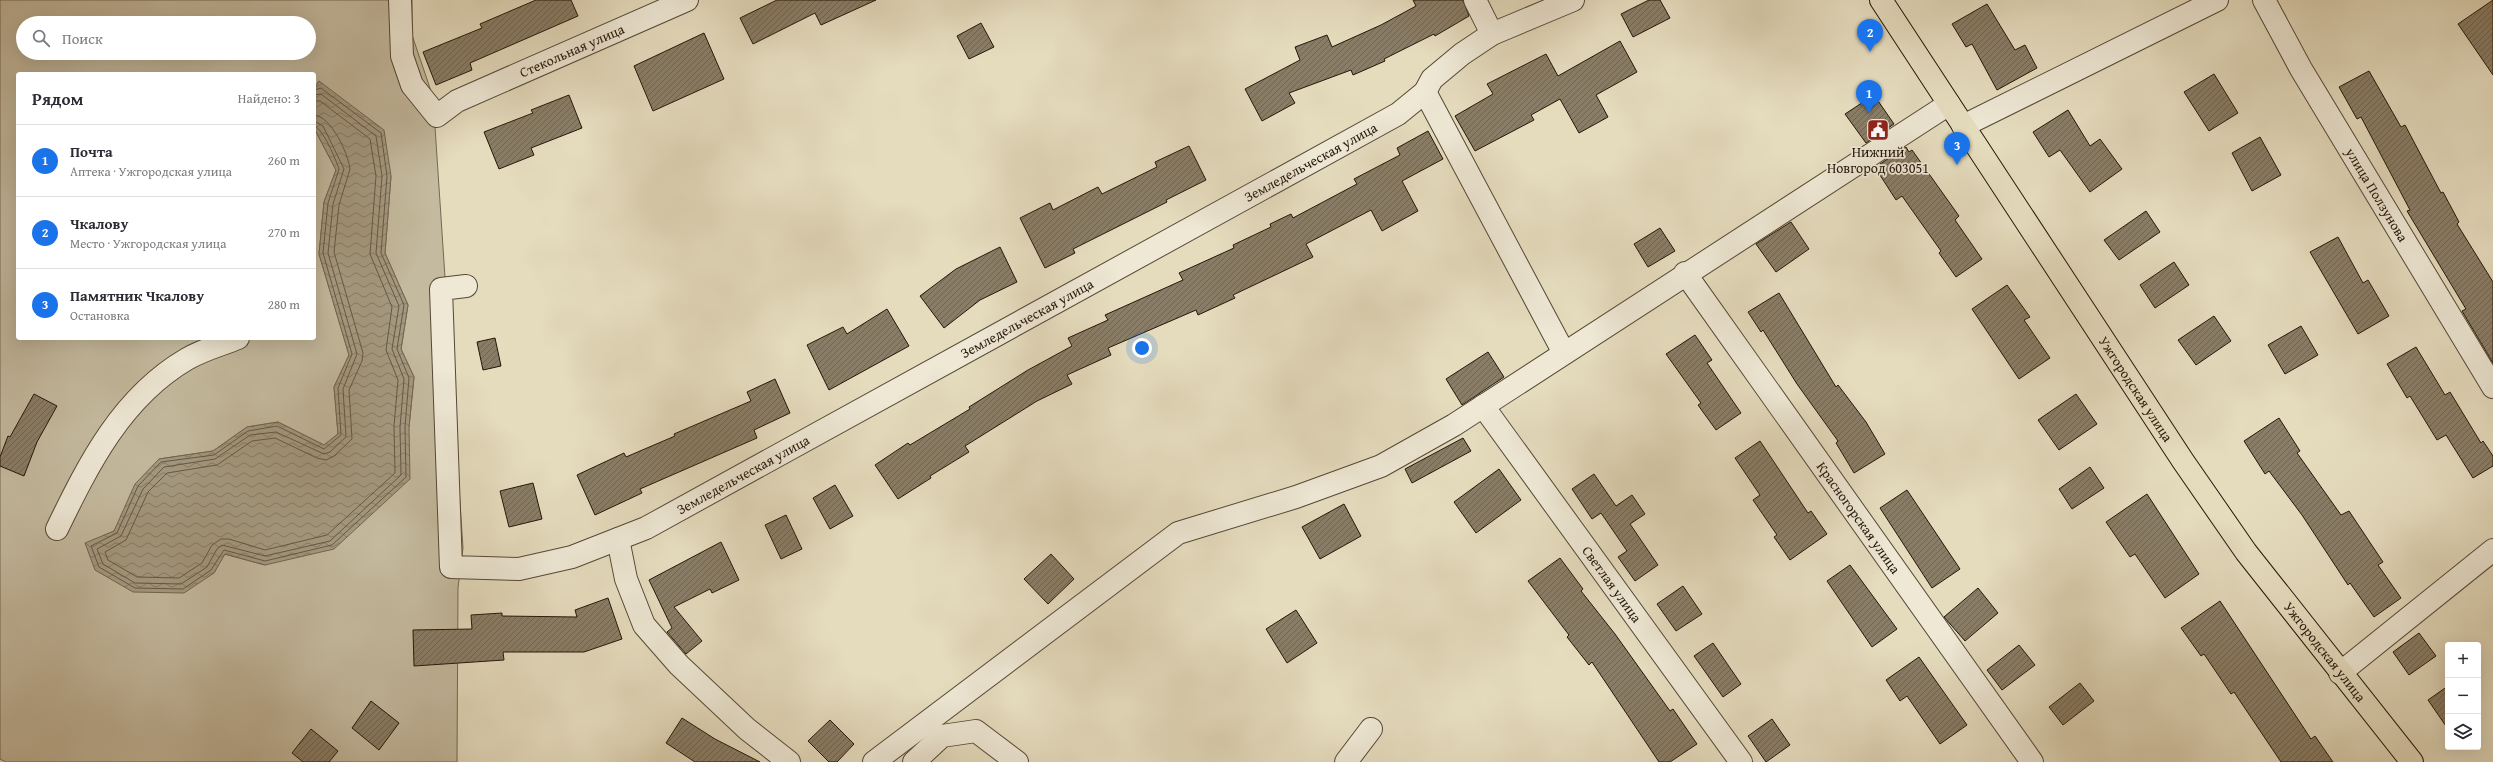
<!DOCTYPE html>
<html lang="ru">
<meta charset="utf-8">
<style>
body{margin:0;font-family:"Gentium Book Plus",serif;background:#f7f7f7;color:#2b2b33}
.controls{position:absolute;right:12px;bottom:12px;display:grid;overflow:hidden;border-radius:4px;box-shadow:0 4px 16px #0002}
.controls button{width:36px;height:36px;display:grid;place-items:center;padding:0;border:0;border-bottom:1px solid #e1e1e2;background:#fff;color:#2b2b33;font:20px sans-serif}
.you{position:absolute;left:1142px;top:348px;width:14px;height:14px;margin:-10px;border:3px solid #fff;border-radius:50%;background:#1a73e8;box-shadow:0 0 0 6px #1a73e833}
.badge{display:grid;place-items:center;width:26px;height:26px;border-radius:50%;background:#1a73e8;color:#fff;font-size:13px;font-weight:700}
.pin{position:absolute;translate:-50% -33px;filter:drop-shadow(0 1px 2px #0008)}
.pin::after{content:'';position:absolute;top:21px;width:14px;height:12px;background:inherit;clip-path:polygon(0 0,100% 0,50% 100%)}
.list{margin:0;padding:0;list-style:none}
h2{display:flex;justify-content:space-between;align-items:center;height:52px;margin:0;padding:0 16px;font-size:17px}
h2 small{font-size:13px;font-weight:400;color:#7c7c81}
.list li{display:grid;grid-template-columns:26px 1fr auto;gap:12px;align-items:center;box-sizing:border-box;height:72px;padding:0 16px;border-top:1px solid #e1e1e2}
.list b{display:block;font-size:15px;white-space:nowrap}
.list p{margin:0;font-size:13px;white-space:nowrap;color:#7c7c81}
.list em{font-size:13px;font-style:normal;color:#7c7c81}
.icon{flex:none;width:22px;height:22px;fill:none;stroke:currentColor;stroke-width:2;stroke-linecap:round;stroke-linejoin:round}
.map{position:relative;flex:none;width:2493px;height:762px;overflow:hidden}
.search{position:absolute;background:#fff;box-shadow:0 4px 16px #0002;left:16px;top:16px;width:300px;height:44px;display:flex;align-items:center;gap:10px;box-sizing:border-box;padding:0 14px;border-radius:22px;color:#7c7c81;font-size:15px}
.panel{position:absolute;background:#fff;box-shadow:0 4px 16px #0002;left:16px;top:72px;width:300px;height:268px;border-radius:4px}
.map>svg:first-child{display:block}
.grass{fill:#c4ba9f;stroke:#746854;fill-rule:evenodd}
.water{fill:url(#water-waves);stroke:#716550}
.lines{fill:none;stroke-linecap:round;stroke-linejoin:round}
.shore{stroke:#645844;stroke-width:1}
.building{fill:url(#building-hatch);stroke:#251609}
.minor-casing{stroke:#554836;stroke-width:24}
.major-casing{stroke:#251609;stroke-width:24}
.minor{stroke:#eee8d5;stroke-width:22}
.major{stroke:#e5dcbe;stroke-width:22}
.labels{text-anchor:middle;stroke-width:3.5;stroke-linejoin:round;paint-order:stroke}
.street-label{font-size:14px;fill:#251609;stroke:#eee8d5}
.poi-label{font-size:14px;fill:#251609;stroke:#eee8d5}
</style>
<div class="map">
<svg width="2493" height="762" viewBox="0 0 2493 762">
<defs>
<pattern id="water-waves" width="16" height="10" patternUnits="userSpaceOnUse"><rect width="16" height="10" fill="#a49980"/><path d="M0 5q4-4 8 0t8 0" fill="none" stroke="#857c67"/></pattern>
<pattern id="building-hatch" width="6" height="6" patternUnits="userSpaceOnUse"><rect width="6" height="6" fill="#897d67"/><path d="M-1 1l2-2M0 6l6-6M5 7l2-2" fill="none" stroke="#706553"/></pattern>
</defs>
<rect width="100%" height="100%" fill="#e5dcbe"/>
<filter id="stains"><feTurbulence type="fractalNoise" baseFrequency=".005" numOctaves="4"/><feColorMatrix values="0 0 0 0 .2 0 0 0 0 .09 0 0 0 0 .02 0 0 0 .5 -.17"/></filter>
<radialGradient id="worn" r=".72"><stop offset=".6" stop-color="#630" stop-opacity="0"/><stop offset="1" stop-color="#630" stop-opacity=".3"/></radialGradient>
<!-- grass -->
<path class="grass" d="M0 0H412V35L433 97 463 548 458 588 457 762H6L0 759ZM23 23H309V53H23ZM18 74H314V89L319 81 391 176 385 253 408 305 401 349 414 377 409 427 265 565 224 554 214 573 85 544 114 531 159 459 213 451 247 427 278 422 324 445 338 434 334 387 349 355 319 254 324 202 336 170 314 128V338H18Z"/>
<!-- water -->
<polygon class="water" points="319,81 384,130 391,176 385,253 408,305 401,349 414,377 409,427 410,479 334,549 265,565 225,554 214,573 184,593 133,592 95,570 85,543 114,531 135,484 159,459 213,451 247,427 278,422 324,445 338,434 334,387 349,355 319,254 324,202 336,170 314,128 314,89"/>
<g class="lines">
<!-- shore -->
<g class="shore">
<path d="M314 90 321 88 381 133 387 176 381 253 404 305 397 349 409 378 405 427 406 477 332 545 265 561 224 550 211 570 183 589 135 588 99 567 91 546 117 533 138 486 161 462 214 455 248 431 277 426 324 449 341 435 338 388 352 354 323 253 328 203 339 169C336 160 323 128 314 126"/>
<polyline points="314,95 321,94 376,136 382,176 376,253 399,306 392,349 404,379 400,427 401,475 330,541 265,556 222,545 217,549 207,567 181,584 135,583 103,564 97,549 121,536 143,489 164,467 215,459 250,435 276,432 324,454 330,452 346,437 343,389 357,354 328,253 333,204 344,169 323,126 314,121"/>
<path d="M314 101H320L370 139 376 176 370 254 392 307 386 350 398 380 394 426 395 473 327 535 265 550 229 539H221L212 545 202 563 179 578 137 577 108 560 105 552 126 540 148 492 167 473 217 465 252 441 275 438 317 458 326 460 334 456 352 439 349 390 362 361 363 353 334 252 339 205 350 169C348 153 331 116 314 115"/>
</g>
</g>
<!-- building -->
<g class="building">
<polygon points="536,0 571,0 578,16 470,63 472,70 436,85 423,52 482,28 480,24"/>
<polygon points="777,0 876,0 821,25 815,13 753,44 740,18"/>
<polygon points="1413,0 1463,0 1469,16 1435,36 1434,34 1384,59 1385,61 1353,75 1351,70 1289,93 1295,103 1262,121 1245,89 1300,60 1295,47 1327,35 1332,47 1381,25 1416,6"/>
<polygon points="1649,0 1660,0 1670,18 1633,37 1621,14"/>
<polygon points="2493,0 2493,75 2458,24"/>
<polygon points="1987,4 2015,50 2025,45 2037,68 1997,90 1972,44 1966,47 1952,24"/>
<polygon points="981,23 994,47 969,59 957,36"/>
<polygon points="704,33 724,79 653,111 634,66"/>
<polygon points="1620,41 1637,72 1596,95 1608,117 1579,133 1560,99 1531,115 1534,120 1475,151 1455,116 1493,94 1487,84 1546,54 1558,76"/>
<polygon points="2369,71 2401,127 2405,125 2441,193 2443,192 2459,222 2457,224 2493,282 2493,363 2462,311 2466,309 2407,211 2410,210 2361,117 2357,119 2339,87"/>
<polygon points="2214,74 2238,113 2209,131 2184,92"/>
<polygon points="569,95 582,128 531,148 534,155 499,169 484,132 533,113 531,110"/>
<polygon points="1874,95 1894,124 1866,143 1845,114"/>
<polygon points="2068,110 2090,146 2100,139 2122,169 2090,192 2060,150 2049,157 2033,132"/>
<polygon points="1428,131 1443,159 1402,181 1418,211 1382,231 1371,210 1306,244 1313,257 1233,295 1235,298 1198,315 1196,310 1108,348 1111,355 1067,375 1072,384 1037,401 965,446 969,452 930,476 931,478 898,499 875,465 908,443 910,445 970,409 969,407 1028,370 1072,346 1068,338 1108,320 1105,315 1183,280 1179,273 1234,248 1233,245 1271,227 1270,224 1291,214 1293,218 1357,184 1354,179 1400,155 1397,148"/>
<polygon points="2260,137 2281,175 2252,191 2232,153"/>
<polygon points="1189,146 1206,180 1166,200 1167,202 1073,249 1075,253 1045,268 1020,218 1050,203 1053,210 1098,187 1102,194 1157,167 1155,162"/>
<polygon points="1906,147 1909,152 1912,150 1959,216 1955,220 1982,259 1956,277 1939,253 1941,251 1902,196 1896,200 1878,172 1883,169 1880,164"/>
<polygon points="2146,211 2160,232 2119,260 2104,240"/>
<polygon points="1791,222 1809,249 1776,272 1756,244"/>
<polygon points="1660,228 1675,251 1648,267 1634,244"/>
<polygon points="2338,237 2363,283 2368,280 2389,316 2358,334 2310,252"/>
<polygon points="1000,247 1017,282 980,300 944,328 920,296 956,269"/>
<polygon points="2174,262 2189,285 2155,308 2140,285"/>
<polygon points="2007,285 2030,317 2024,320 2050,358 2019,379 1972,309"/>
<polygon points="1779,293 1836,387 1838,385 1866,422 1885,454 1854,473 1836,443 1838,441 1797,384 1763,330 1761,332 1748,312"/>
<polygon points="887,309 909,346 829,390 807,345 843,327 847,334"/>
<polygon points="2214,316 2231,341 2196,365 2178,340"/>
<polygon points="2301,326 2318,355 2285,374 2268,345"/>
<polygon points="1695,335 1712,360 1707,363 1741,413 1716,430 1698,405 1701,403 1666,354"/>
<polygon points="495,338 501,366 483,370 477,342"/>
<polygon points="2416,347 2445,395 2450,392 2481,443 2483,441 2493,456 2493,466 2473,478 2446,435 2437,440 2410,396 2407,398 2387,364"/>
<polygon points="1488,352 1504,377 1462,405 1446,379"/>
<polygon points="775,379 790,413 754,430 757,438 640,489 642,493 595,515 577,475 624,453 626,457 675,436 674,434 751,401 747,392"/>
<polygon points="34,394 57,406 37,442 24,476 0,466 0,457 8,436 10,437"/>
<polygon points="2076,394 2097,424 2059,450 2038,420"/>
<polygon points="2279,418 2300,451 2297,453 2341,515 2349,511 2383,562 2378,565 2401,598 2374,617 2350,583 2348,585 2302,515 2269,471 2265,474 2244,441"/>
<polygon points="1463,438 1471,451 1412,483 1405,469"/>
<polygon points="1760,441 1808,513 1811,511 1827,534 1790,560 1774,537 1777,535 1753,500 1760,495 1735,458"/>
<polygon points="2090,467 2104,488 2072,509 2059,489"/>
<polygon points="1499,469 1521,500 1476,533 1454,502"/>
<polygon points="1594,474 1616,506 1632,495 1645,514 1630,524 1658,565 1635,581 1618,557 1627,551 1601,513 1592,519 1572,489"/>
<polygon points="533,483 542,519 509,527 500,491"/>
<polygon points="835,485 853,516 830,529 813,498"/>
<polygon points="1907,490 1960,569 1932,588 1880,508"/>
<polygon points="2147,494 2199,574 2165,598 2135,554 2130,557 2106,522"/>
<polygon points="1344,504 1361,536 1320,559 1302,527"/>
<polygon points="786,515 802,549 781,559 765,525"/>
<polygon points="721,542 739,580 712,593 710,589 674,607 702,641 686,654 667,632 672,628 649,580"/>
<polygon points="1051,554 1074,579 1048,604 1024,579"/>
<polygon points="1560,558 1583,589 1581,591 1615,634 1670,711 1673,709 1697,744 1670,762 1659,762 1592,662 1589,665 1567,637 1569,635 1528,581"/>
<polygon points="1850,565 1897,629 1872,647 1827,581"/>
<polygon points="1683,586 1702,614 1676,631 1657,604"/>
<polygon points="1978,588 1998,613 1965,641 1944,617"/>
<polygon points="608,598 622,639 584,652 503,652 504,660 414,666 413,630 472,629 471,615 502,613 502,616 577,617 575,610"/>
<polygon points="2220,601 2311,739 2315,736 2333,762 2281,762 2234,692 2231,694 2204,654 2201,656 2181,628"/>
<polygon points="1296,610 1317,643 1287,663 1266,629"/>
<polygon points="2419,633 2436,656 2409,675 2393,652"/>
<polygon points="1713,643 1741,684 1723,697 1694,656"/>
<polygon points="2019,645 2035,665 2002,690 1987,670"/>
<polygon points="1919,657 1967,725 1940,744 1907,696 1900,701 1886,680"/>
<polygon points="2080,683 2094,701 2063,725 2049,707"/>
<polygon points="2448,686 2448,729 2428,700"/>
<polygon points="371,701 399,723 379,750 352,728"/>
<polygon points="682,718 715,739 760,762 695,762 666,743"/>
<polygon points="1772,719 1790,745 1766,762 1748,736"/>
<polygon points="830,720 854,744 837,762 829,762 808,741"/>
<polygon points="311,729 338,751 329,762 303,762 292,753"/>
</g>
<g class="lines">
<!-- minor casing -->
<g class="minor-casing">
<g id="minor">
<path id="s1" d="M400 0 402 56 412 85 437 116 457 101 687 0"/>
<polyline points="1475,0 1492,34"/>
<path id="s2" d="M2264 0 2301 69 2493 387"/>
<polyline points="1425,92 1564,353"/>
<polyline points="1963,126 2217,0"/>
<path id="s3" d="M1685 273 2032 762"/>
<path id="s4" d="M466 286 441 289 451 567 519 569 572 557 646 528 1398 114 1425 92 1432 79 1462 54 1492 34 1573 0"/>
<path id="s5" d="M1483 406 1741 762"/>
<path d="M57 529C89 463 122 397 187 359 202 350 221 345 238 338"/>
<polyline points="618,539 626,579 644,625 679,665 747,729 789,762"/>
<polyline points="2340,673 2493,550"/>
<polyline points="874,762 1178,533 1296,497 1381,466 1454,425 1949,104"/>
<polyline points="914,762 942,736 976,731 1017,762"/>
<polyline points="1346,762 1371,729"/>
</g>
</g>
<!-- major casing -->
<g class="major-casing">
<g id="major">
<path id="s6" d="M1881 0 2183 461 2246 552 2412 762"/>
</g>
</g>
<!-- minor -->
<use href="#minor" class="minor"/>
<!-- major -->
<use href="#major" class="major"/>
</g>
<!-- icons -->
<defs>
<g id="civic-square" transform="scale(1.15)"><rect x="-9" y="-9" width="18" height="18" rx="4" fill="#8f2418" stroke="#eee8d5"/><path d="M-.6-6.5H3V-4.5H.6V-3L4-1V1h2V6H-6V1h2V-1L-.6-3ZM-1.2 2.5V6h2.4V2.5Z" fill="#fff"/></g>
</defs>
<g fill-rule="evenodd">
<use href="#civic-square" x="1878" y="130"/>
</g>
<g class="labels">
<!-- street labels -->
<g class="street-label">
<text dy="5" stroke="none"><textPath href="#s1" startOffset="277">Стекольная улица</textPath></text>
<text dy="5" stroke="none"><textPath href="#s4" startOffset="1264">Земледельческая улица</textPath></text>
<text dy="5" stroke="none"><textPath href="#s2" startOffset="225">улица Ползунова</textPath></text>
<text dy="5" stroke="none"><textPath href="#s4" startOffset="940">Земледельческая улица</textPath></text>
<text dy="5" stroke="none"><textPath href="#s6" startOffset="465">Ужгородская улица</textPath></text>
<text dy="5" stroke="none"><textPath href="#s4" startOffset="616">Земледельческая улица</textPath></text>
<text dy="5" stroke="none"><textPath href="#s3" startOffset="300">Красногорская улица</textPath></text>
<text dy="5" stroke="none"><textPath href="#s5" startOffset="220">Светлая улица</textPath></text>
<text dy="5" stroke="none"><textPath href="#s6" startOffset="789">Ужгородская улица</textPath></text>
</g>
<!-- poi labels -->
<g class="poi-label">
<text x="1878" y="157">Нижний<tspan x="1878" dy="16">Новгород 603051</tspan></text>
</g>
</g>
<rect width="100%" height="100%" filter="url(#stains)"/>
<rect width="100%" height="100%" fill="url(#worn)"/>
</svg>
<div class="controls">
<button>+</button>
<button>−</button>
<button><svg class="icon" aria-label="layers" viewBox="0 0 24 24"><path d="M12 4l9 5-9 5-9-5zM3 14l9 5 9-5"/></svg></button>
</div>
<div class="you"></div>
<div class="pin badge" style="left:1869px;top:113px">1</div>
<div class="pin badge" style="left:1870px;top:52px">2</div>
<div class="pin badge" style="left:1957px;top:165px">3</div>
<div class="search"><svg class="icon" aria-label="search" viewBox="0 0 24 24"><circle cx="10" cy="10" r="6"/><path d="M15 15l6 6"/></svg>Поиск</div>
<section class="panel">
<h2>Рядом<small>Найдено: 3</small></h2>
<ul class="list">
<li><span class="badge">1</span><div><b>Почта</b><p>Аптека · Ужгородская улица</p></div><em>260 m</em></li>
<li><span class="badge">2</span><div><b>Чкалову</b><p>Место · Ужгородская улица</p></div><em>270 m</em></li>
<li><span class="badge">3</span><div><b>Памятник Чкалову</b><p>Остановка</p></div><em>280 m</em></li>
</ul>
</section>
</div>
